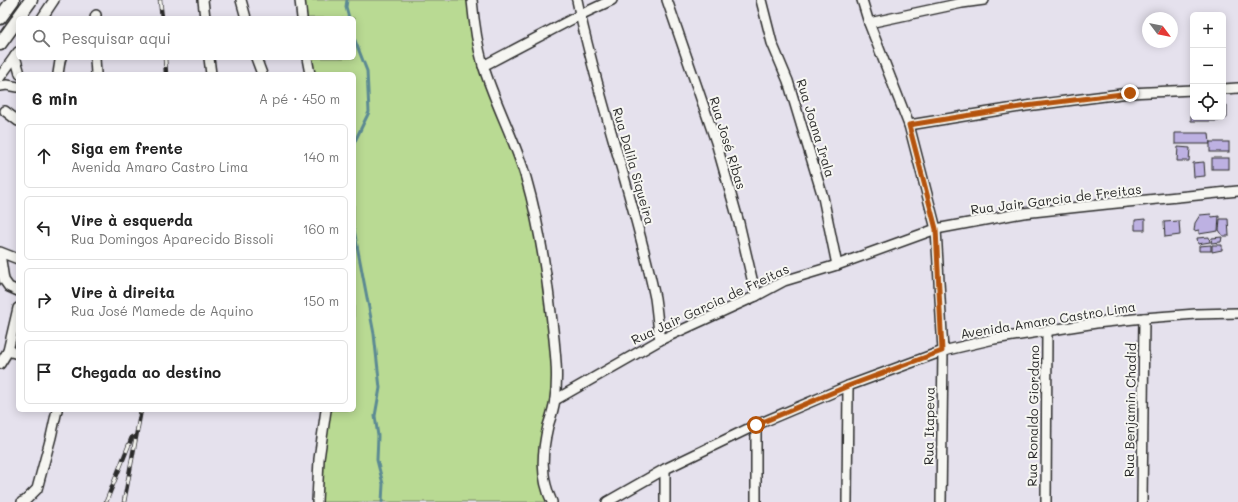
<!DOCTYPE html>
<html lang="pt">
<meta charset="utf-8">
<style>
body{margin:0;font-family:Mali,sans-serif;background:#f6f6f6;color:#222}
.controls{position:absolute;right:12px;top:12px;display:grid;overflow:hidden;border-radius:6px;box-shadow:0 2px 10px #0003}
.controls button{width:36px;height:36px;display:grid;place-items:center;padding:0;border:0;border-bottom:1px solid #e0e0e0;background:#fff;color:#222;font:20px sans-serif}
.compass{position:absolute;left:1142px;top:12px;width:36px;height:36px;border-radius:50%;background:#fff;box-shadow:0 2px 10px #0003;rotate:122deg}
.stop{position:absolute;width:12px;height:12px;margin:-9px;border:3px solid #b45309;border-radius:50%;background:#fff}
.stop.end{background:#b45309;border-color:#fff;box-shadow:0 1px 4px #0008}
.list{margin:0;padding:0;list-style:none}
h2{display:flex;justify-content:space-between;align-items:center;height:52px;margin:0;padding:0 16px;font-size:17px}
h2 small{font-size:13px;font-weight:400;color:#767676}
.list li{display:grid;grid-template-columns:26px 1fr auto;gap:12px;align-items:center;box-sizing:border-box;height:64px;margin:0 8px 8px;padding:0 8px;border:1px solid #e0e0e0;border-radius:6px}
.list b{display:block;font-size:15px;white-space:nowrap}
.list p{margin:0;font-size:13px;white-space:nowrap;color:#767676}
.list em{font-size:13px;font-style:normal;color:#767676}
.icon{flex:none;width:22px;height:22px;fill:none;stroke:currentColor;stroke-width:2;stroke-linecap:round;stroke-linejoin:round}
.map{position:relative;flex:none;width:1238px;height:502px;overflow:hidden}
.search{position:absolute;background:#fff;box-shadow:0 2px 10px #0003;left:16px;top:16px;width:340px;height:44px;display:flex;align-items:center;gap:10px;box-sizing:border-box;padding:0 14px;border-radius:6px;color:#767676;font-size:15px}
.panel{position:absolute;background:#fff;box-shadow:0 2px 10px #0003;left:16px;top:72px;width:340px;height:340px;border-radius:6px}
.map>svg:first-child{display:block}
.green{fill:#b9da93;stroke:#72825f}
.lines{fill:none;stroke-linecap:round;stroke-linejoin:round}
.stream{stroke:#5b8a93;stroke-width:3}
.building{fill:#bdb1e2;stroke:#2b2b2b}
.minor-casing{stroke:#2b2b2b;stroke-width:12}
.major-casing{stroke:#2b2b2b;stroke-width:15}
.minor{stroke:#f6f6f2;stroke-width:9}
.major{stroke:#f6f6f2;stroke-width:12}
.rail-casing{stroke:#2b2b2b;stroke-width:4.5}
.rail{stroke:#f6f6f2;stroke-width:3;stroke-dasharray:9;stroke-linecap:butt}
.route{stroke:#b45309;stroke-width:5}
.labels{text-anchor:middle;stroke-width:4;stroke-linejoin:round;paint-order:stroke}
.street-label{font-size:13px;fill:#2b2b2b;stroke:#f6f6f2}
</style>
<div class="map">
<svg width="1238" height="502" viewBox="0 0 1238 502">
<rect width="100%" height="100%" fill="#e5e1ed"/>
<filter id="ink" filterUnits="userSpaceOnUse"><feTurbulence type="fractalNoise" baseFrequency=".025" numOctaves="2"/><feDisplacementMap in="SourceGraphic" scale="8" xChannelSelector="R" yChannelSelector="G"/><feConvolveMatrix kernelMatrix="1 2 1 2 8 2 1 2 1" color-interpolation-filters="sRGB"/></filter>
<g filter="url(#ink)">
<!-- green -->
<polygon class="green" points="299,0 470,0 474,28 509,133 534,217 552,333 553,394 543,431 551,502 315,502 323,410 354,410 354,74 308,74 306,58 354,58 354,18 301,18"/>
<g class="lines">
<!-- stream -->
<g class="stream">
<polyline points="347,0 346,7 349,18"/>
<polyline points="354,38 367,71 369,112 354,143"/>
<polyline points="354,230 374,334 380,388 375,416 378,436 377,460 383,484 382,502"/>
</g>
</g>
<!-- building -->
<g class="building">
<polygon points="1191,101 1193,101 1193,117 1223,117 1223,105 1227,105 1227,118 1218,121 1191,121"/>
<polygon points="1175,133 1209,133 1210,144 1175,144"/>
<rect x="1210" y="142" width="19" height="10"/>
<polygon points="1178,147 1190,148 1189,161 1177,161"/>
<rect x="1212" y="158" width="17" height="11"/>
<polygon points="1204,162 1205,176 1194,177 1193,163"/>
<polygon points="1211,214 1212,217 1219,216 1218,231 1199,234 1199,230 1194,231 1195,223 1200,215"/>
<polygon points="1145,219 1145,230 1135,230 1135,220"/>
<polygon points="1220,219 1228,219 1229,236 1223,236 1219,230"/>
<polygon points="1179,221 1180,235 1165,237 1164,222"/>
<polygon points="1209,237 1210,242 1198,244 1197,238"/>
<polygon points="1222,237 1221,242 1211,243 1212,238"/>
<polygon points="1211,245 1211,251 1199,251 1199,246"/>
<polygon points="1212,245 1222,245 1222,250 1212,252"/>
</g>
<g class="lines">
<!-- minor casing -->
<g class="minor-casing">
<g id="minor">
<polyline points="203,0 205,18"/>
<polyline points="241,0 246,18"/>
<polyline points="300,0 302,18"/>
<path d="M472 0C474 22 477 44 483 65 495 104 515 140 526 178 541 230 548 285 554 339 556 359 558 379 555 399 554 408 551 417 548 426 542 452 540 477 552 502"/>
<path d="M577 0C598 101 634 197 655 298 657 312 658 326 660 340"/>
<polyline points="667,0 716,142 739,223 756,296"/>
<polyline points="761,0 772,43 788,81 823,197 837,265"/>
<polyline points="862,0 869,23 909,125 936,229 943,351 941,502"/>
<polyline points="42,18 54,0"/>
<polyline points="95,18 96,15"/>
<polyline points="869,23 962,3 984,0"/>
<polyline points="15,56 20,74"/>
<polyline points="95,58 96,74"/>
<polyline points="209,58 211,74"/>
<polyline points="256,58 262,74"/>
<polyline points="307,58 310,74"/>
<polyline points="483,66 580,15 612,0"/>
<polyline points="58,74 60,61 61,58"/>
<polyline points="0,77 18,52"/>
<polyline points="0,86 7,85 18,87"/>
<polyline points="1223,89 1238,88"/>
<polyline points="5,111 18,121"/>
<polyline points="909,125 1026,106 1129,93 1193,90"/>
<polyline points="0,252 18,259"/>
<polyline points="0,254 4,280 9,287 18,291"/>
<polyline points="8,351 18,354"/>
<polyline points="0,364 8,351 18,308"/>
<polyline points="555,400 660,340 756,296 784,281 837,265 936,229 1023,213 1107,204 1238,191"/>
<polyline points="22,502 25,501 37,489 51,437 57,410"/>
<polyline points="317,502 319,459 326,410"/>
<polyline points="607,502 665,469 756,425 848,386 943,351 994,339 1096,323 1144,318 1196,314 1238,313"/>
<polyline points="665,502 665,469"/>
<polyline points="756,502 756,425"/>
<polyline points="847,502 848,386"/>
<polyline points="1046,502 1047,330"/>
<polyline points="1142,502 1144,318"/>
</g>
</g>
<!-- major casing -->
<g class="major-casing">
<g id="major">
<polyline points="0,18 13,0"/>
<polyline points="18,18 31,0"/>
<polyline points="0,44 18,19"/>
</g>
</g>
<!-- minor -->
<use href="#minor" class="minor"/>
<!-- major -->
<use href="#major" class="major"/>
<!-- rail casing -->
<g class="rail-casing">
<g id="rail">
<polyline points="160,0 162,18"/>
<polyline points="165,58 166,74"/>
<polyline points="106,502 132,437"/>
<polyline points="124,502 141,410"/>
</g>
</g>
<!-- rail -->
<use href="#rail" class="rail"/>
</g>
</g>
<g class="lines" filter="url(#ink)">
<!-- route -->
<polyline class="route" points="756,425 848,386 942,351 936,229 909,125 1026,106 1130,93"/>
</g>
<g class="labels">
<!-- street labels -->
<g class="street-label">
<text transform="translate(816 128) rotate(73)" y="5">Rua Joana Irala</text>
<text transform="translate(728 143) rotate(73)" y="5">Rua José Ribas</text>
<text transform="translate(634 166) rotate(74)" y="5">Rua Dalila Siqueira</text>
<text transform="translate(1056 199) rotate(-7)" y="5">Rua Jair Garcia de Freitas</text>
<text transform="translate(710 304) rotate(-25)" y="5">Rua Jair Garcia de Freitas</text>
<text transform="translate(1048 320) rotate(-9)" y="5">Avenida Amaro Castro Lima</text>
<text transform="translate(1130 410) rotate(-89)" y="5">Rua Benjamin Chadid</text>
<text transform="translate(1033 416) rotate(-89)" y="5">Rua Ronaldo Giordano</text>
<text transform="translate(929 426) rotate(-89)" y="5">Rua Itapeva</text>
</g>
</g>
</svg>
<div class="controls">
<button>+</button>
<button>−</button>
<button><svg class="icon" aria-label="locate" viewBox="0 0 24 24"><circle cx="12" cy="12" r="6"/><path d="M12 2v4M12 18v4M2 12h4M18 12h4"/></svg></button>
</div>
<svg class="compass" viewBox="-18 -18 36 36"><path d="M0-13l5 13h-10z" fill="#e53935"/><path d="M0 13l5-13h-10z" fill="#767676"/></svg>
<div class="stop" style="left:756px;top:425px"></div>
<div class="stop end" style="left:1130px;top:93px"></div>
<div class="search"><svg class="icon" aria-label="search" viewBox="0 0 24 24"><circle cx="10" cy="10" r="6"/><path d="M15 15l6 6"/></svg>Pesquisar aqui</div>
<section class="panel">
<h2>6 min<small>A pé · 450 m</small></h2>
<ul class="list">
<li><svg class="icon" aria-label="ahead" viewBox="0 0 24 24"><path d="M12 20V5M6 11l6-6 6 6"/></svg><div><b>Siga em frente</b><p>Avenida Amaro Castro Lima</p></div><em>140 m</em></li>
<li><svg class="icon" aria-label="left" viewBox="0 0 24 24"><path d="M17 20v-9H6M10 6l-5 5 5 5"/></svg><div><b>Vire à esquerda</b><p>Rua Domingos Aparecido Bissoli</p></div><em>160 m</em></li>
<li><svg class="icon" aria-label="right" viewBox="0 0 24 24"><path d="M7 20v-9h11M14 6l5 5-5 5"/></svg><div><b>Vire à direita</b><p>Rua José Mamede de Aquino</p></div><em>150 m</em></li>
<li><svg class="icon" aria-label="arrive" viewBox="0 0 24 24"><path d="M6 21V4h12l-3 4 3 4H6"/></svg><div><b>Chegada ao destino</b></div></li>
</ul>
</section>
</div>
